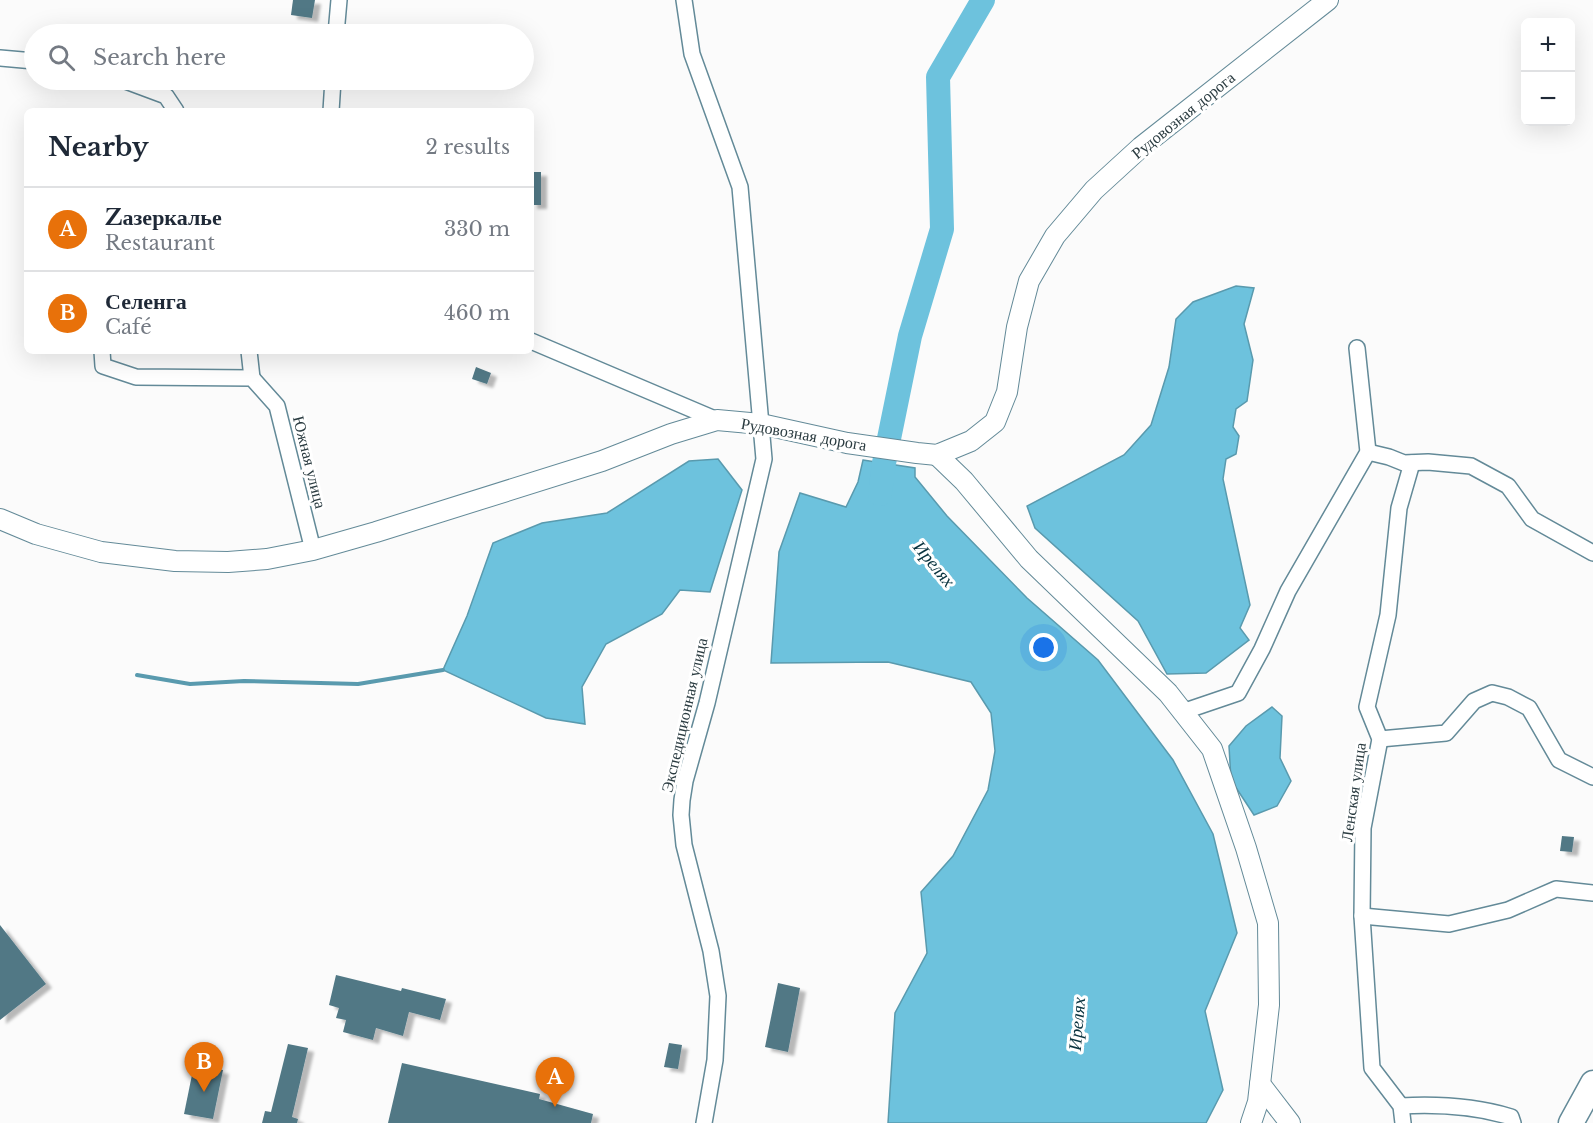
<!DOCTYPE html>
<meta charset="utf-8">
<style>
body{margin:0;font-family:"Libre Baskerville",serif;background:#f2f2f3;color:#1f2937}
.controls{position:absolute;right:18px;top:18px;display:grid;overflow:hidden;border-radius:9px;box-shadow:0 6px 24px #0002}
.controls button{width:54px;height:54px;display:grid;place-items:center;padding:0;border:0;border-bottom:2px solid #e0e1e3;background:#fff;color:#1f2937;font:30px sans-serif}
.you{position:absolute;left:1044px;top:648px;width:21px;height:21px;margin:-15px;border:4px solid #fff;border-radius:50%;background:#1a73e8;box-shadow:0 0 0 9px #1a73e833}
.badge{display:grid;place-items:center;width:39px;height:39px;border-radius:50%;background:#b14b21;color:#fff;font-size:20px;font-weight:700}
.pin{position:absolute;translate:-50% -50px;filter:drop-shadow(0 2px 3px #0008)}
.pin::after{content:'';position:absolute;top:32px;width:21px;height:18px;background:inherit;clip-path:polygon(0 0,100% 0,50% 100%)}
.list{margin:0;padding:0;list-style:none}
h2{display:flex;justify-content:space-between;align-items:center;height:78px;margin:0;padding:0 24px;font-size:26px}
h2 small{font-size:20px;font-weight:400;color:#747a83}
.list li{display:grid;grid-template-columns:39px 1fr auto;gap:18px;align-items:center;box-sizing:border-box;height:84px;padding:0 24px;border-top:2px solid #e0e1e3}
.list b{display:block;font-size:22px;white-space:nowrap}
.list p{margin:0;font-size:20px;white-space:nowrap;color:#747a83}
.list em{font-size:20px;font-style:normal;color:#747a83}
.icon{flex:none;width:33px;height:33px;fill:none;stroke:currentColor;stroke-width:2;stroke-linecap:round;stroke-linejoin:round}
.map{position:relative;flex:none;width:1593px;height:1123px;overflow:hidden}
.search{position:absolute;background:#fff;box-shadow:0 6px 24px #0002;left:24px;top:24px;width:510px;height:66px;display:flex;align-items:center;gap:15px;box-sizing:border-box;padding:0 21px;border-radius:33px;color:#747a83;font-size:22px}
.panel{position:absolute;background:#fff;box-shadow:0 6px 24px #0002;left:24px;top:108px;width:510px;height:246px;border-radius:9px}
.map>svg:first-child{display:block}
.water{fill:#6dc2dd;stroke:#599aae;stroke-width:1.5}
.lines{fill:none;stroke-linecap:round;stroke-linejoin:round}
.stream{stroke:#599aae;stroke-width:4}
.river{stroke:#6dc2dd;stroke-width:24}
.building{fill:#517885;filter:url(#shadow)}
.minor-casing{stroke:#638a98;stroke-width:18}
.tertiary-casing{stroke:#638a98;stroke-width:22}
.primary-casing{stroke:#638a98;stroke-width:27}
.minor{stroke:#fff;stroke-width:15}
.tertiary{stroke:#fff;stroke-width:20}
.primary{stroke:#fff;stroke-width:24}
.labels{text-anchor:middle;stroke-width:6;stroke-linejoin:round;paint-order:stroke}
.street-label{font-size:16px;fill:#2a3b40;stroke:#fff}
.water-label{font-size:18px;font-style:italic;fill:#08323e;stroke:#fff}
</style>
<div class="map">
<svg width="1593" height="1123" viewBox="0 0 1593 1123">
<defs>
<filter id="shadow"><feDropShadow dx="6" dy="4" stdDeviation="1.5" flood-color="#0004"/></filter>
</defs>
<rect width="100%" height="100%" fill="#fbfbfb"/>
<!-- water -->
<g class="water">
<polygon points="1236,286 1254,288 1244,324 1253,360 1247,401 1236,409 1233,427 1239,436 1236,454 1226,459 1223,479 1250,605 1240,628 1249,640 1206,673 1167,674 1138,621 1035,528 1027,506 1124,455 1151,425 1169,367 1176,319 1193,302"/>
<polygon points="718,459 742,490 710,592 680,590 662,614 606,644 582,687 585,724 546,718 443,670 467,616 493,543 542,523 607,513 689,461"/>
<polygon points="863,460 915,468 915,477 947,516 1027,598 1098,660 1173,760 1213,834 1237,933 1205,1011 1223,1090 1206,1123 888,1123 895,1013 927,953 921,892 953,856 988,790 995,751 991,713 971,682 888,662 771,663 779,552 800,493 846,507 858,482"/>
<polygon points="1272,707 1282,716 1280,758 1291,781 1277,806 1254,815 1231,780 1229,746 1246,726"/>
</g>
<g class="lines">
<!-- stream -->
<polyline class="stream" points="137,675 190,684 244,681 358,684 443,670"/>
<!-- river -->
<polyline class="river" points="880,494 884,463 910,336 942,229 938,77 983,0"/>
</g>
<!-- building -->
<g class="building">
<polygon points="293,0 315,0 312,18 291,15"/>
<rect x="531" y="172" width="10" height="33"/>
<polygon points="476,367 491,373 487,384 472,379"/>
<polygon points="1562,836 1574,837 1572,852 1560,851"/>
<polygon points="0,925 46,984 0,1020"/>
<polygon points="336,975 401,991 402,988 446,999 440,1020 409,1012 403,1036 376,1028 373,1040 343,1032 346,1020 336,1018 339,1008 329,1005"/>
<polygon points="778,983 800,988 788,1052 765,1047"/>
<polygon points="669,1043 682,1045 678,1069 664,1067"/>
<polygon points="288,1044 308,1048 292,1117 298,1119 297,1123 262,1123 265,1111 271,1112"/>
<polygon points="402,1063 540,1094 539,1099 593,1114 591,1123 388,1123"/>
<polygon points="194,1065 223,1070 213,1119 184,1114"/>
</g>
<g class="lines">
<!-- minor casing -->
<g class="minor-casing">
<g id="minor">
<polyline points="684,0 692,54 740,187 764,459 707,703 685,781 682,800 681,815 684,845 711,951 718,996 715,1060 704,1123"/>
<polyline points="336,34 339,0"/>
<polyline points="0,58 34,61"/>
<polyline points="123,80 166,96 176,111"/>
<polyline points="331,111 333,80"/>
<polyline points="531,341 717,420"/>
<polyline points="102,351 103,366 136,377 252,378 277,406 313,550"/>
<polyline points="249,351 252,378"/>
<polyline points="1368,452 1389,457 1404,463 1428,462 1471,466 1508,486 1532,519 1593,553"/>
<polyline points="1182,712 1238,693 1262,649 1288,591 1368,452 1357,348"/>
<polyline points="1380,739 1446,733 1474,701 1492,693 1508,697 1529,708 1559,760 1593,777"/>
<polyline points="1362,916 1449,924 1508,910 1556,889 1593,893"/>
<path d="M1401 1106C1438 1104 1475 1106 1511 1117L1513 1123"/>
<polyline points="1403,1123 1401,1106 1372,1068 1362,916 1363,828 1380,739 1367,707 1388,615 1399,508 1412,463"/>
</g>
</g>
<!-- tertiary casing -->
<g class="tertiary-casing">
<g id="tertiary">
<polyline points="937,455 964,481 1029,559 1168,693 1212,749 1246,848 1268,923 1269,1005 1258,1102 1251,1123"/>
<polyline points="0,519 36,534 101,552 175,561 228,562 267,559 313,550 376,532 602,461 671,434 717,420 761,424 847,443 917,453 937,455 971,441 995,422 1007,392 1017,327 1029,281 1055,236 1094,190 1141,147 1328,0"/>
<polyline points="1260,1084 1290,1123"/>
</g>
</g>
<!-- primary casing -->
<g class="primary-casing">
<polyline id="primary" points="1571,1123 1593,1083"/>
</g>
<!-- minor -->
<use href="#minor" class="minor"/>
<!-- tertiary -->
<use href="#tertiary" class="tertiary"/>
<!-- primary -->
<use href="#primary" class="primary"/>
</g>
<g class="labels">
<!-- street labels -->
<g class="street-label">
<text transform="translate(1183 115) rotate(-39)" y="6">Рудовозная дорога</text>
<text transform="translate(804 434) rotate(10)" y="6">Рудовозная дорога</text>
<text transform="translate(310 462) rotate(76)" y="6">Южная улица</text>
<text transform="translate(684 715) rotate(-77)" y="6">Экспедиционная улица</text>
<text transform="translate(1353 792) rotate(-82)" y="6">Ленская улица</text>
</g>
<!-- water labels -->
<g class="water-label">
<text transform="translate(934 564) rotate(50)" y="6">Ирелях</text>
<text transform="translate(1077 1024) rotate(-85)" y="6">Ирелях</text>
</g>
</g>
</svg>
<div class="controls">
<button>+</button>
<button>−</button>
</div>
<div class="you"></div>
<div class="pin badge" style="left:555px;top:1107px;background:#e8710a">A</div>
<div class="pin badge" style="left:204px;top:1092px;background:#e8710a">B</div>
<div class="search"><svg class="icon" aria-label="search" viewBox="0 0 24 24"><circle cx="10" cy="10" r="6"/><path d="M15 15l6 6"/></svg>Search here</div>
<section class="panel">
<h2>Nearby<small>2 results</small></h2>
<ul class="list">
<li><span class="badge" style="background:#e8710a">A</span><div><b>Zазеркалье</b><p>Restaurant</p></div><em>330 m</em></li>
<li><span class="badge" style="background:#e8710a">B</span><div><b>Селенга</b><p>Café</p></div><em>460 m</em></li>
</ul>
</section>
</div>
